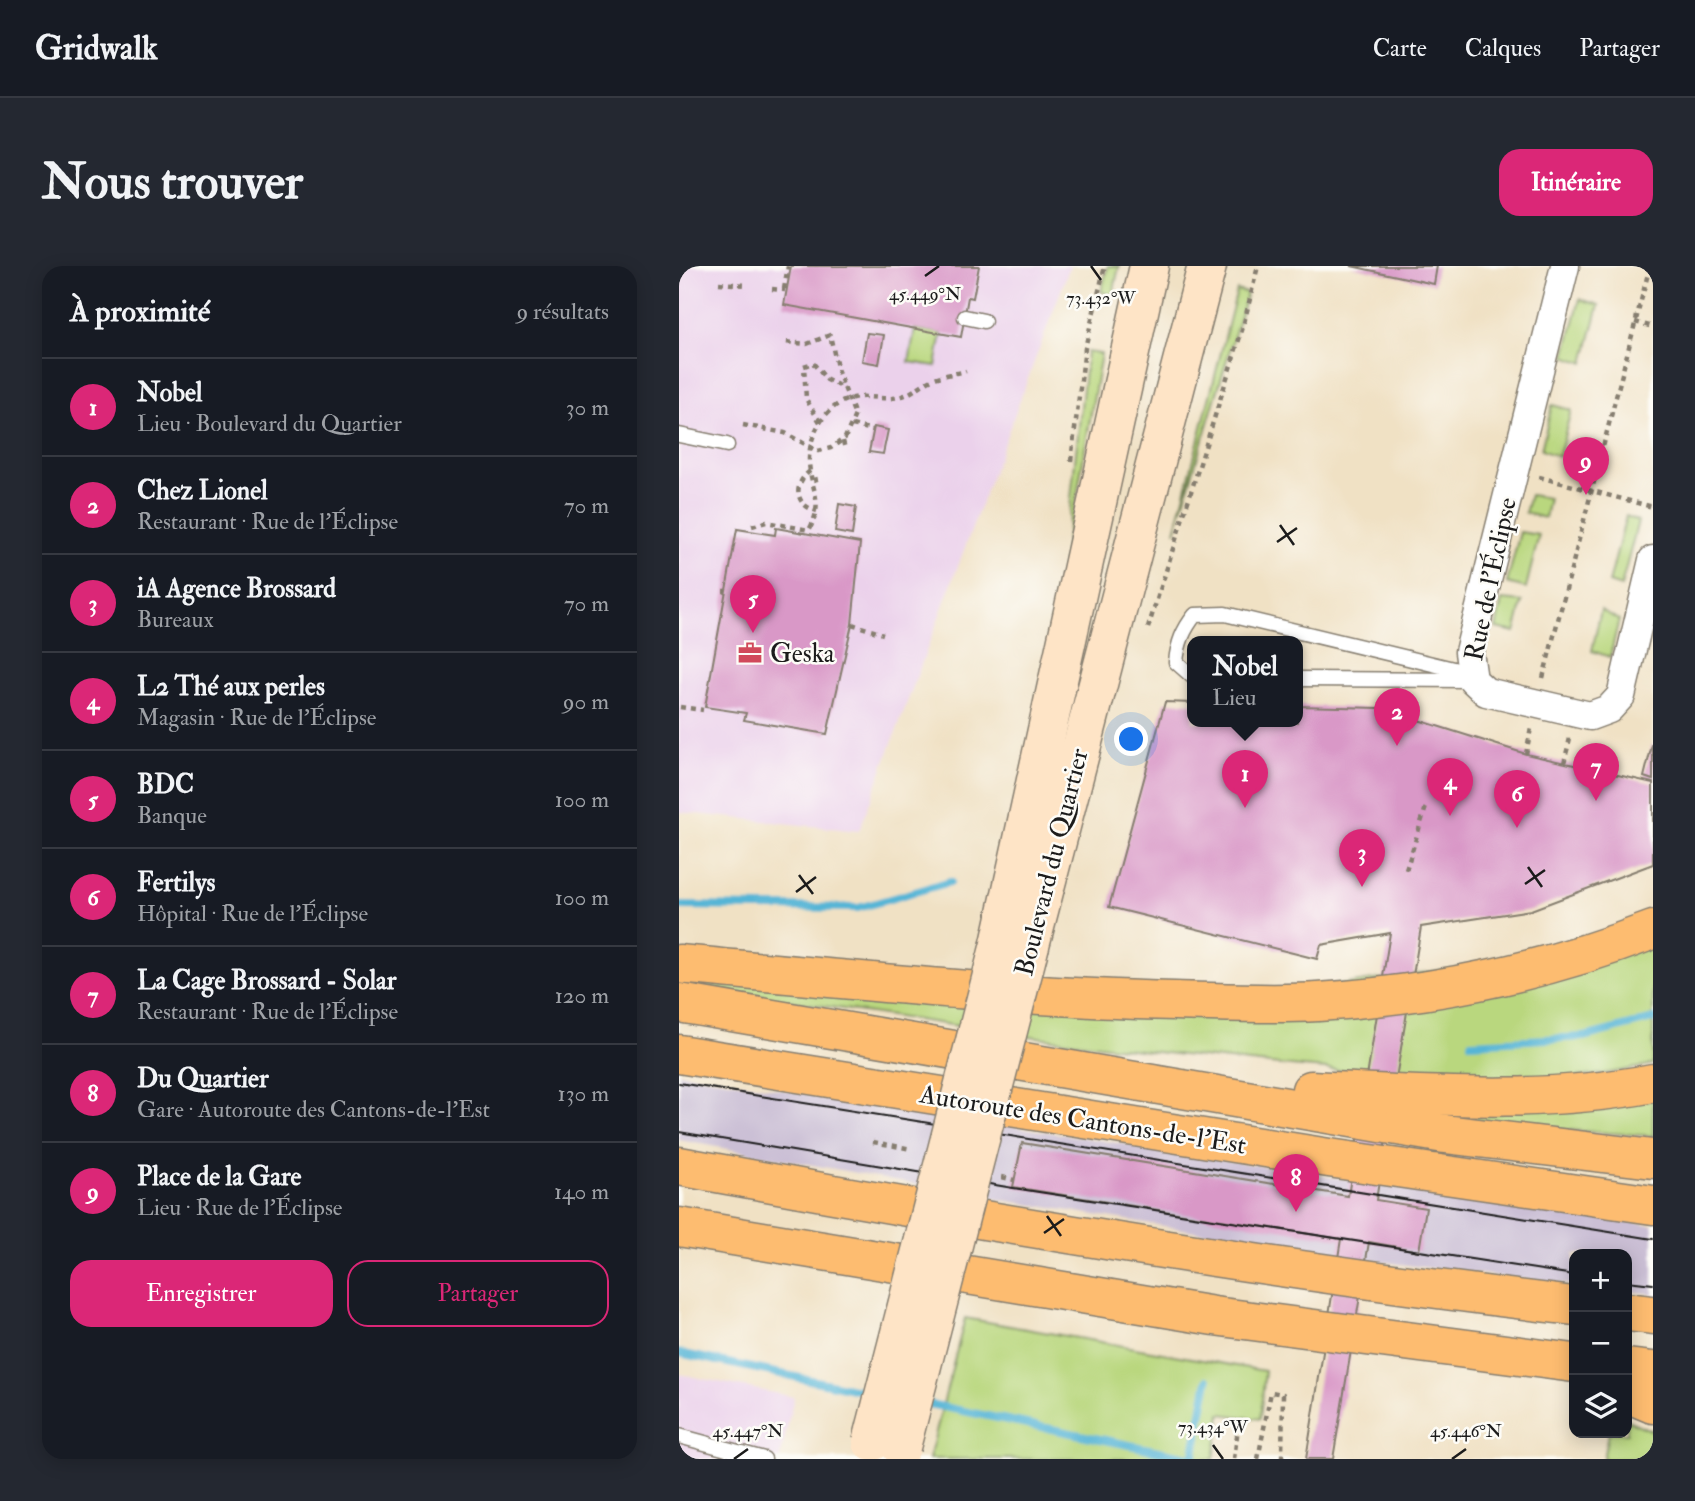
<!DOCTYPE html>
<html lang="fr">
<meta charset="utf-8">
<style>
body{margin:0;font-family:"IM FELL Double Pica",serif;background:#242831;color:#f1f3f6}
.controls{position:absolute;right:21px;bottom:21px;display:grid;overflow:hidden;border-radius:14px;box-shadow:0 4px 18px #0003}
.controls button{width:63px;height:63px;display:grid;place-items:center;padding:0;border:0;border-bottom:2px solid #363941;background:#171b24;color:#f1f3f6;font:35px sans-serif}
.you{position:absolute;left:453px;top:474px;width:24px;height:24px;margin:-18px;border:5px solid #fff;border-radius:50%;background:#1a73e8;box-shadow:0 0 0 10px #1a73e833}
.badge{display:grid;place-items:center;width:46px;height:46px;border-radius:50%;background:#db2777;color:#fff;font-size:23px;font-weight:700}
.pin{position:absolute;translate:-50% -58px;filter:drop-shadow(0 2px 4px #0008)}
.pin::after{content:'';position:absolute;top:37px;width:24px;height:21px;background:inherit;clip-path:polygon(0 0,100% 0,50% 100%)}
.popup{position:absolute;left:508px;top:370px;width:116px;height:91px;box-sizing:border-box;display:grid;place-content:center;border-radius:14px;background:#171b24;filter:drop-shadow(0 2px 5px #0005);font-size:23px;white-space:nowrap;color:#9ea1a6}
.popup b{font-size:26px;color:#f1f3f6}
.popup::after{content:'';position:absolute;left:50%;top:100%;margin-left:-14px;border:14px solid transparent;border-top-color:#171b24}
.list{margin:0;padding:0;list-style:none}
h2{display:flex;justify-content:space-between;align-items:center;height:91px;margin:0;padding:0 28px;font-size:30px}
h2 small{font-size:23px;font-weight:400;color:#9ea1a6}
.list li{display:grid;grid-template-columns:46px 1fr auto;gap:21px;align-items:center;box-sizing:border-box;height:98px;padding:0 28px;border-top:2px solid #363941}
.list b{display:block;font-size:26px;white-space:nowrap}
.list p{margin:0;font-size:23px;white-space:nowrap;color:#9ea1a6}
.list em{font-size:23px;font-style:normal;color:#9ea1a6}
.actions{display:flex;gap:14px;padding:21px 28px}
.actions a{flex:1;padding:16px 0;border:2px solid #db2777;border-radius:21px;text-align:center;font-size:24px;color:#db2777}
.actions .main{background:#db2777;color:#fff}
.icon{flex:none;width:38px;height:38px;fill:none;stroke:currentColor;stroke-width:2;stroke-linecap:round;stroke-linejoin:round}
.map{position:relative;flex:none;width:974px;height:1193px;overflow:hidden;border-radius:21px}
header{display:flex;align-items:center;gap:42px;box-sizing:border-box;height:98px;padding:0 35px;background:#171b24;border-bottom:2px solid #363941}
header strong{font-size:33px}
nav{display:flex;gap:38px;margin-inline-start:auto;font-size:24px}
.intro{display:flex;align-items:center;justify-content:space-between;box-sizing:border-box;height:168px;padding:0 42px}
h1{margin:0;font-size:49px}
.button{padding:18px 32px;border-radius:21px;background:#db2777;color:#fff;font-size:24px;font-weight:700}
main{display:flex;gap:42px;padding:0 42px}
aside{flex:1;background:#171b24;border-radius:21px;box-shadow:0 4px 18px #0003}
.map>svg:first-child{display:block}
.built{fill:#ebd1eb}
.industrial{fill:#cbbfd5}
.green{fill:#b9d77e;stroke:#6a7a4d;stroke-width:2}
.lines{fill:none;stroke-linecap:round;stroke-linejoin:round}
.stream{stroke:#57b5d6;stroke-width:8}
.building{fill:#d998c7}
.lane-casing{stroke:#867e70;stroke-width:17}
.street-casing{stroke:#867e70;stroke-width:31}
.secondary-casing{stroke:#867e70;stroke-width:41}
.highway-casing{stroke:#867e70;stroke-width:41}
.path{stroke:#867e70;stroke-width:4.5;stroke-dasharray:5 5;stroke-linecap:butt}
.lane{stroke:#fff;stroke-width:14}
.street{stroke:#fff;stroke-width:28}
.secondary{stroke:#fee4c6;stroke-width:38}
.highway{stroke:#fdbc70;stroke-width:38}
.tram{stroke:#1c1c1c;stroke-width:2}
.secondary-bridge-casing{stroke:#867e70;stroke-width:41;stroke-linecap:butt}
.secondary-bridge{stroke:#fee4c6;stroke-width:38}
.ticks{fill:none;stroke:#1c1c1c;stroke-width:2.5}
.labels{text-anchor:middle;stroke-width:5;stroke-linejoin:round;paint-order:stroke}
.street-label{font-size:26px;fill:#1c1c1c;stroke:#fdfcf7}
.poi-label{font-size:26px;fill:#1c1c1c;stroke:#fdfcf7;text-anchor:start}
.ticks-label{font-size:18px;text-anchor:middle;fill:#1c1c1c;stroke:#fdfcf7;stroke-width:5;stroke-linejoin:round;paint-order:stroke}
</style>
<header>
<strong>Gridwalk</strong>
<nav><a>Carte</a><a>Calques</a><a>Partager</a></nav>
</header>
<div class="intro"><h1>Nous trouver</h1><a class="button">Itinéraire</a></div>
<main>
<aside>
<h2>À proximité<small>9 résultats</small></h2>
<ul class="list">
<li><span class="badge">1</span><div><b>Nobel</b><p>Lieu · Boulevard du Quartier</p></div><em>30 m</em></li>
<li><span class="badge">2</span><div><b>Chez Lionel</b><p>Restaurant · Rue de l'Éclipse</p></div><em>70 m</em></li>
<li><span class="badge">3</span><div><b>iA Agence Brossard</b><p>Bureaux</p></div><em>70 m</em></li>
<li><span class="badge">4</span><div><b>L2 Thé aux perles</b><p>Magasin · Rue de l'Éclipse</p></div><em>90 m</em></li>
<li><span class="badge">5</span><div><b>BDC</b><p>Banque</p></div><em>100 m</em></li>
<li><span class="badge">6</span><div><b>Fertilys</b><p>Hôpital · Rue de l'Éclipse</p></div><em>100 m</em></li>
<li><span class="badge">7</span><div><b>La Cage Brossard - Solar</b><p>Restaurant · Rue de l'Éclipse</p></div><em>120 m</em></li>
<li><span class="badge">8</span><div><b>Du Quartier</b><p>Gare · Autoroute des Cantons-de-l'Est</p></div><em>130 m</em></li>
<li><span class="badge">9</span><div><b>Place de la Gare</b><p>Lieu · Rue de l'Éclipse</p></div><em>140 m</em></li>
</ul>
<div class="actions"><a class="main">Enregistrer</a><a>Partager</a></div>
</aside>
<div class="map">
<svg width="974" height="1193" viewBox="0 0 974 1193">
<rect width="100%" height="100%" fill="#fdfcf7"/>
<filter id="ink" filterUnits="userSpaceOnUse"><feTurbulence type="fractalNoise" baseFrequency=".0143" numOctaves="2"/><feDisplacementMap in="SourceGraphic" scale="14" xChannelSelector="R" yChannelSelector="G"/><feConvolveMatrix kernelMatrix="1 2 1 2 8 2 1 2 1" color-interpolation-filters="sRGB"/></filter>
<filter id="wash" filterUnits="userSpaceOnUse"><feTurbulence type="fractalNoise" baseFrequency=".00686" numOctaves="4" result="noise"/><feDisplacementMap in="SourceGraphic" scale="28" xChannelSelector="R" yChannelSelector="G"/><feGaussianBlur stdDeviation="1.57" result="paint"/><feColorMatrix in="noise" values="0 0 0 0 0 0 0 0 0 0 0 0 0 0 0 0 0 1.4 0 .05"/><feComposite in="paint" operator="in"/></filter>
<g filter="url(#wash)">
<rect width="100%" height="100%" fill="#f0e1c4"/>
<!-- built -->
<g class="built">
<polygon points="0,0 391,0 180,565 0,546"/>
<polygon points="0,1108 115,1131 101,1193 0,1193"/>
</g>
<!-- industrial -->
<polygon class="industrial" points="0,807 815,937 974,959 974,1028 948,1025 948,988 895,988 895,1019 817,1010 720,998 323,934 0,874"/>
<!-- green -->
<g class="green">
<polygon points="429,0 440,0 434,29 422,26"/>
<polygon points="558,24 568,27 496,266"/>
<polygon points="901,33 920,39 905,97 886,90"/>
<polygon points="236,63 263,67 257,100 230,96"/>
<polygon points="408,86 422,88 382,324"/>
<polygon points="873,139 892,144 880,191 862,184"/>
<polygon points="851,229 870,232 866,252 846,247"/>
<polygon points="947,250 959,255 942,321 930,317"/>
<polygon points="841,266 860,269 847,322 828,317"/>
<polygon points="823,334 844,336 836,366 817,362"/>
<polygon points="922,344 940,354 931,391 913,385"/>
<path d="M974 673V798C868 825 754 812 647 803 429 785 215 751 0 718V713L462 748Z"/>
<polygon points="974,834 974,870 772,856 773,843"/>
<polygon points="286,1052 586,1105 581,1153 542,1148 535,1193 250,1193"/>
<polygon points="948,1154 974,1165 974,1193 924,1193 929,1167 948,1167"/>
</g>
<g class="lines">
<!-- stream -->
<g class="stream">
<polyline points="0,640 179,642 271,616"/>
<polyline points="792,777 905,771 974,753"/>
<polyline points="0,1087 194,1127"/>
<polyline points="245,1137 514,1192 529,1114"/>
</g>
</g>
<g id="blocks">
<!-- building -->
<g class="building">
<polygon points="112,0 300,0 294,32 289,31 282,71 105,39"/>
<polygon points="672,0 758,0 755,18"/>
<polygon points="188,67 205,69 200,98 183,95"/>
<polygon points="195,161 209,164 204,188 190,186"/>
<polygon points="160,238 177,241 173,269 156,266"/>
<polygon points="97,262 181,277 173,358 148,468 65,454 67,447 26,441 58,263 96,269"/>
<polygon points="486,436 514,437 514,456 618,456 618,440 701,442 847,488 974,517 974,598 852,644 742,661 697,934 747,942 740,985 690,976 654,1193 627,1193 662,973 334,921 343,877 669,930 711,667 642,679 638,693 430,641"/>
<polygon points="973,479 974,479 974,514 965,511"/>
</g>
</g>
</g>
<g filter="url(#ink)">
<use href="#blocks" fill-opacity="0" stroke="#867e70" stroke-width="2"/>
<g class="lines">
<!-- lane casing -->
<g class="lane-casing">
<g id="lane">
<polyline points="286,51 305,55"/>
<polyline points="0,169 48,179"/>
<path d="M514 411 497 396C499 377 504 364 516 349L546 348 791 407"/>
<polyline points="618,413 794,414"/>
<polyline points="0,1170 85,1193"/>
</g>
</g>
<!-- street casing -->
<g class="street-casing">
<polyline id="street" points="886,0 790,386 794,414 807,426 911,450 930,443 942,430 974,294"/>
</g>
<!-- secondary casing -->
<g class="secondary-casing">
<g id="secondary">
<polyline points="321,678 470,0"/>
<polyline points="351,679 528,0"/>
</g>
</g>
<!-- highway casing -->
<g class="highway-casing">
<g id="highway">
<path d="M0 698C165 713 330 731 496 735 543 736 591 739 639 736 752 729 868 705 974 664"/>
<polyline points="0,737 766,868 974,893"/>
<polyline points="0,788 650,892 974,939"/>
<path d="M632 824C747 829 861 839 974 817"/>
<path d="M0 900C297 955 596 1005 895 1040"/>
<polyline points="0,961 535,1050 895,1097"/>
<polyline points="948,1046 974,1049"/>
<polyline points="948,1102 974,1105"/>
<polyline points="948,1127 974,1138"/>
</g>
</g>
<!-- path -->
<g class="path">
<polyline points="40,17 67,19"/>
<polyline points="93,23 106,24"/>
<polyline points="105,23 109,0"/>
<polyline points="956,56 974,61"/>
<polyline points="141,156 127,133 125,100 134,97 148,114 165,122"/>
<polyline points="64,159 106,167 139,185 152,182 166,172 176,149 159,106 151,69 128,78 106,76"/>
<polyline points="173,159 194,164"/>
<polyline points="164,175 166,183"/>
<polyline points="392,195 406,82 426,0"/>
<path d="M131 205C114 218 115 239 138 245"/>
<polyline points="860,211 974,241"/>
<polyline points="134,214 143,212"/>
<path d="M73 260 87 256 130 264C146 236 132 225 130 197 129 168 148 134 180 131 195 130 209 135 223 130 234 127 241 119 251 114 261 109 276 108 287 105"/>
<polyline points="44,325 47,325"/>
<polyline points="173,358 204,368"/>
<polyline points="469,362 564,61 579,0"/>
<polyline points="864,412 971,0"/>
<polyline points="1,441 24,444"/>
<polyline points="847,488 852,462"/>
<polyline points="885,497 891,472"/>
<polyline points="727,604 747,541"/>
<polyline points="194,876 233,883"/>
<polyline points="323,911 335,914"/>
<polyline points="555,1193 559,1162"/>
<polyline points="579,1193 592,1126 604,1128 603,1193"/>
</g>
<!-- lane -->
<use href="#lane" class="lane"/>
<!-- street -->
<use href="#street" class="street"/>
<!-- secondary -->
<use href="#secondary" class="secondary"/>
<!-- highway -->
<use href="#highway" class="highway"/>
<!-- tram -->
<g class="tram">
<polyline points="0,817 974,973"/>
<polyline points="0,866 334,922 895,1009"/>
<polyline points="948,1015 974,1018"/>
</g>
<!-- secondary-bridge casing -->
<g class="secondary-bridge-casing">
<g id="secondary-bridge">
<polyline points="193,1176 321,678"/>
<polyline points="222,1181 351,679"/>
</g>
</g>
<!-- secondary-bridge -->
<use href="#secondary-bridge" class="secondary-bridge"/>
</g>
</g>
<!-- ticks -->
<path class="ticks" d="M412 0 422 14M246 10 260 0M601 259 615 279M598 276 618 262M849 601 863 621M120 609 134 628M846 618 866 604M117 626 137 611M368 950 382 970M365 967 385 953M534 1179 544 1193M55 1193 69 1183M773 1193 787 1183"/>
<!-- icons -->
<defs>
<g id="office-bare" transform="scale(1.89)"><path d="M-6-3h4V-5.5h4V-3h4V5H-6ZM-1-4.5V-3h2v-1.5ZM-6 0V1H6V0Z" fill="#d1495b" stroke="#fdfcf7" stroke-width="2.5" paint-order="stroke"/></g>
</defs>
<g fill-rule="evenodd">
<use href="#office-bare" x="71" y="387"/>
</g>
<g class="labels">
<!-- street labels -->
<g class="street-label">
<text transform="translate(811 313) rotate(-78)" y="9">Rue de l'Éclipse</text>
<text transform="translate(372 596) rotate(-76)" y="9">Boulevard du Quartier</text>
<text transform="translate(404 853) rotate(9)" y="9">Autoroute des Cantons-de-l'Est</text>
</g>
<!-- poi labels -->
<g class="poi-label">
<text x="91" y="396">Geska</text>
</g>
</g>
<g class="ticks-label">
<text x="246" y="34">45.449°N</text>
<text x="422" y="38">73.432°W</text>
<text x="534" y="1167">73.434°W</text>
<text x="69" y="1171">45.447°N</text>
<text x="787" y="1171">45.446°N</text>
</g>
</svg>
<div class="controls">
<button>+</button>
<button>−</button>
<button><svg class="icon" aria-label="layers" viewBox="0 0 24 24"><path d="M12 4l9 5-9 5-9-5zM3 14l9 5 9-5"/></svg></button>
</div>
<div class="you"></div>
<div class="pin badge" style="left:566px;top:542px">1</div>
<div class="popup"><b>Nobel</b>Lieu</div>
<div class="pin badge" style="left:718px;top:480px">2</div>
<div class="pin badge" style="left:683px;top:621px">3</div>
<div class="pin badge" style="left:771px;top:550px">4</div>
<div class="pin badge" style="left:74px;top:367px">5</div>
<div class="pin badge" style="left:838px;top:562px">6</div>
<div class="pin badge" style="left:917px;top:535px">7</div>
<div class="pin badge" style="left:617px;top:946px">8</div>
<div class="pin badge" style="left:907px;top:229px">9</div>
</div>
</main>
